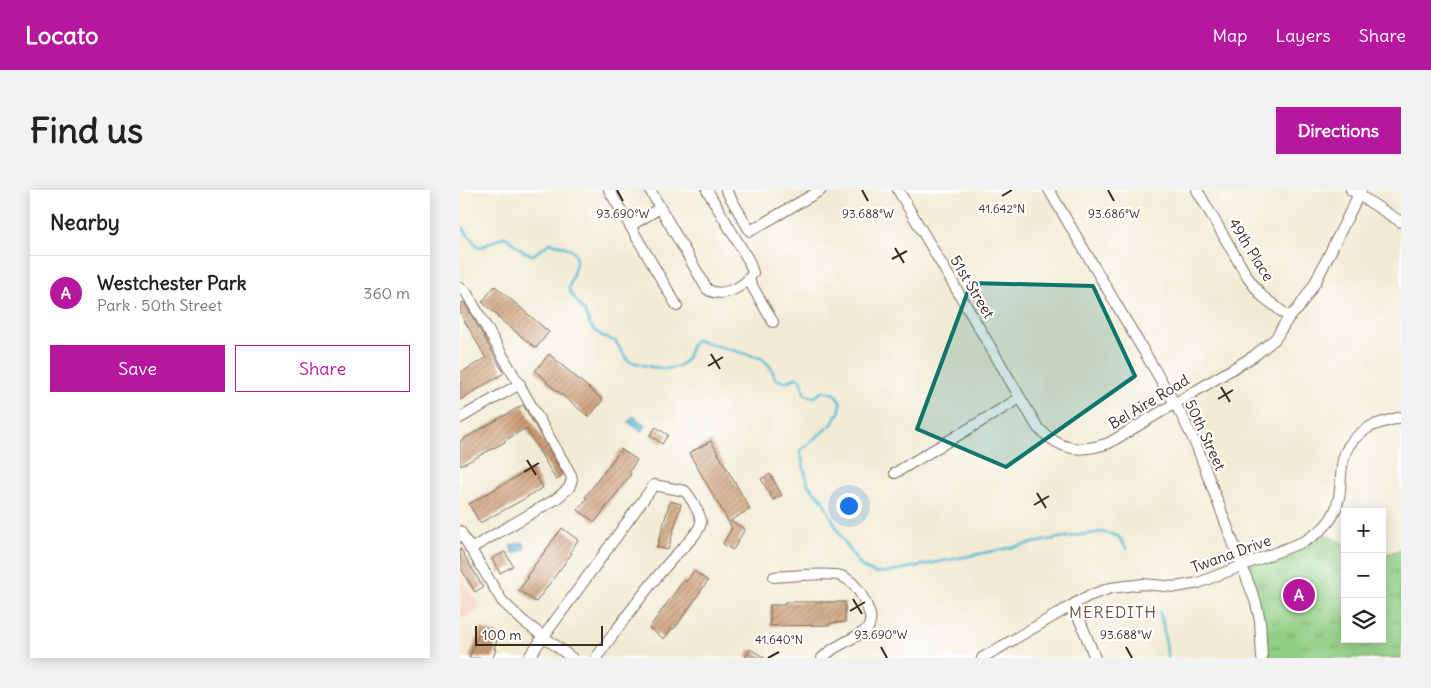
<!DOCTYPE html>
<meta charset="utf-8">
<style>
body{margin:0;font-family:Delius,sans-serif;background:#f2f2f2;color:#222}
.controls{position:absolute;right:15px;bottom:15px;display:grid;overflow:hidden;border-radius:0px;box-shadow:0 2px 12px #0003}
.controls button{width:45px;height:45px;display:grid;place-items:center;padding:0;border:0;border-bottom:1px solid #e0e0e0;background:#fff;color:#222;font:25px sans-serif}
.scale{position:absolute;left:15px;bottom:12px;width:128px;box-sizing:border-box;padding-left:5px;border:2px solid #3b2a1e;border-top:0;font-size:14px;line-height:18px;white-space:nowrap;color:#3b2a1e;-webkit-text-stroke:4px #fff;paint-order:stroke}
.you{position:absolute;left:388px;top:315px;width:18px;height:18px;margin:-12px;border:4px solid #fff;border-radius:50%;background:#1a73e8;box-shadow:0 0 0 8px #1a73e833}
.badge{display:grid;place-items:center;width:32px;height:32px;border-radius:50%;background:#b5179e;color:#fff;font-size:16px;font-weight:700}
.pin{position:absolute;translate:-50% -50%;border:2px solid #fff;box-shadow:0 1px 5px #0006}
.list{margin:0;padding:0;list-style:none}
h2{display:flex;justify-content:space-between;align-items:center;height:65px;margin:0;padding:0 20px;font-size:21px}
h2 small{font-size:16px;font-weight:400;color:#767676}
.list li{display:grid;grid-template-columns:32px 1fr auto;gap:15px;align-items:center;box-sizing:border-box;height:75px;padding:0 20px;border-top:1px solid #e0e0e0}
.list b{display:block;font-size:19px;white-space:nowrap}
.list p{margin:0;font-size:16px;white-space:nowrap;color:#767676}
.list em{font-size:16px;font-style:normal;color:#767676}
.actions{display:flex;gap:10px;padding:15px 20px}
.actions a{flex:1;padding:11px 0;border:1px solid #b5179e;border-radius:0px;text-align:center;font-size:18px;color:#b5179e}
.actions .main{background:#b5179e;color:#fff}
.icon{flex:none;width:28px;height:28px;fill:none;stroke:currentColor;stroke-width:2;stroke-linecap:round;stroke-linejoin:round}
.map{position:relative;flex:none;width:941px;height:468px;overflow:hidden;border-radius:0px}
header{display:flex;align-items:center;gap:30px;box-sizing:border-box;height:70px;padding:0 25px;background:#b5179e;color:#fff}
header strong{font-size:24px}
nav{display:flex;gap:28px;margin-inline-start:auto;font-size:18px}
.intro{display:flex;align-items:center;justify-content:space-between;box-sizing:border-box;height:120px;padding:0 30px}
h1{margin:0;font-size:35px}
.button{padding:12px 22px;border-radius:0px;background:#b5179e;color:#fff;font-size:18px;font-weight:700}
main{display:flex;gap:30px;padding:0 30px}
aside{flex:1;background:#fff;border-radius:0px;box-shadow:0 2px 12px #0003}
.map>svg:first-child{display:block}
.built{fill:#f4d3c0}
.grass{fill:url(#grass-tufts);stroke:#667c51}
.water{fill:url(#water-waves);stroke:#4a727a}
.lines{fill:none;stroke-linecap:round;stroke-linejoin:round}
.stream{stroke:#58bbd6;stroke-width:2.5}
.building{fill:url(#building-hatch)}
.minor-casing{stroke:#7b6e5e;stroke-width:12}
.minor{stroke:#fff;stroke-width:10}
.marked{fill:#0f766e;fill-opacity:0.2;stroke:#0f766e;stroke-width:4;stroke-linejoin:round}
.ticks{fill:none;stroke:#3b2a1e;stroke-width:2}
.labels{text-anchor:middle;stroke-width:4.5;stroke-linejoin:round;paint-order:stroke}
.street-label{font-size:15px;fill:#3b2a1e;stroke:#fff}
.neighbourhood-label{font-size:16px;letter-spacing:1px;fill:#6e533d;stroke:#fff}
.ticks-label{font-size:12px;text-anchor:middle;fill:#3b2a1e;stroke:#fff;stroke-width:4.5;stroke-linejoin:round;paint-order:stroke}
</style>
<header>
<strong>Locato</strong>
<nav><a>Map</a><a>Layers</a><a>Share</a></nav>
</header>
<div class="intro"><h1>Find us</h1><a class="button">Directions</a></div>
<main>
<aside>
<h2>Nearby<small></small></h2>
<ul class="list">
<li><span class="badge">A</span><div><b>Westchester Park</b><p>Park · 50th Street</p></div><em>360 m</em></li>
</ul>
<div class="actions"><a class="main">Save</a><a>Share</a></div>
</aside>
<div class="map">
<svg width="941" height="468" viewBox="0 0 941 468">
<defs>
<pattern id="grass-tufts" width="24" height="20" patternUnits="userSpaceOnUse" patternTransform="scale(1.25)"><rect width="24" height="20" fill="#91cf84"/><path d="M3 7l-1-3M5 7V3M7 7l1-3M15 17l-1-3M17 17v-4M19 17l1-3" fill="none" stroke="#78a86b"/></pattern>
<pattern id="water-waves" width="16" height="10" patternUnits="userSpaceOnUse" patternTransform="scale(1.25)"><rect width="16" height="10" fill="#58bbd6"/><path d="M0 5q4-4 8 0t8 0" fill="none" stroke="#4a98ad"/></pattern>
<pattern id="building-hatch" width="6" height="6" patternUnits="userSpaceOnUse" patternTransform="scale(1.25)"><rect width="6" height="6" fill="#cc9e76"/><path d="M-1 1l2-2M0 6l6-6M5 7l2-2" fill="none" stroke="#a78160"/></pattern>
</defs>
<rect width="100%" height="100%" fill="#fff"/>
<filter id="ink" filterUnits="userSpaceOnUse"><feTurbulence type="fractalNoise" baseFrequency=".02" numOctaves="2"/><feDisplacementMap in="SourceGraphic" scale="10" xChannelSelector="R" yChannelSelector="G"/><feConvolveMatrix kernelMatrix="1 2 1 2 8 2 1 2 1" color-interpolation-filters="sRGB"/></filter>
<filter id="wash" filterUnits="userSpaceOnUse"><feTurbulence type="fractalNoise" baseFrequency=".0096" numOctaves="4" result="noise"/><feDisplacementMap in="SourceGraphic" scale="20" xChannelSelector="R" yChannelSelector="G"/><feGaussianBlur stdDeviation="1.12" result="paint"/><feColorMatrix in="noise" values="0 0 0 0 0 0 0 0 0 0 0 0 0 0 0 0 0 1.4 0 .05"/><feComposite in="paint" operator="in"/></filter>
<g filter="url(#wash)">
<rect width="100%" height="100%" fill="#f2ebd4"/>
<!-- built -->
<polygon class="built" points="0,383 20,418 0,430"/>
<!-- grass -->
<polygon class="grass" points="859,342 885,354 885,449 922,449 922,365 941,360 941,468 802,468 802,457 783,377"/>
<!-- water -->
<g class="water">
<polygon points="173,226 185,235 181,242 168,232"/>
<polygon points="61,352 64,353 65,359 56,363 53,363 50,356"/>
</g>
<g class="lines">
<!-- stream -->
<g class="stream">
<path d="M0 34 17 56 22 57 43 47 47 48 64 62 73 65 90 53C127 59 116 71 109 98L110 102 126 124 130 135 134 140 142 146 155 151 168 171C184 175 217 187 227 168 230 162 230 156 235 150L301 168C309 174 313 179 315 189L325 192 336 188 340 189 345 205 355 207 363 201 375 204 381 214 379 223 376 225 373 233 340 261 348 295 362 309 382 348 400 375 407 380 417 383 428 382 599 348 642 342 658 346 667 359"/>
<polyline points="699,422 702,430 708,468"/>
</g>
</g>
<g id="blocks">
<!-- building -->
<g class="building">
<polygon points="35,96 89,142 76,158 37,127 38,126 22,112"/>
<polygon points="4,112 44,183 0,210 0,183 26,168 0,123 0,114"/>
<polygon points="89,164 143,210 129,227 86,192 87,191 75,181"/>
<polygon points="63,215 103,285 96,290 66,238 44,251 45,252 0,276 0,251"/>
<polygon points="196,237 208,245 202,254 190,245"/>
<polygon points="251,251 290,319 270,331 285,339 273,360 263,354 272,338 229,263"/>
<polygon points="161,259 177,270 169,282 171,284 135,332 118,320 127,308 125,307"/>
<polygon points="72,278 83,298 68,306 68,307 20,333 9,314"/>
<polygon points="310,284 322,305 313,310 301,289"/>
<polygon points="210,311 221,314 208,360 197,357"/>
<polygon points="102,338 118,350 110,362 112,363 76,412 59,400 68,388 66,387"/>
<polygon points="0,358 23,397 15,402 0,377"/>
<polygon points="45,362 53,376 40,383 32,369"/>
<polygon points="234,381 248,391 214,439 212,438 204,449 189,438 224,390 226,392"/>
<polygon points="325,412 385,412 385,432 370,433 370,435 310,436 310,415 324,415"/>
<polygon points="21,438 39,445 34,459 36,459 33,468 9,468"/>
<polygon points="290,459 305,468 285,468"/>
</g>
</g>
</g>
<g filter="url(#ink)">
<use href="#blocks" fill-opacity="0" stroke="#7b6e5e" stroke-width="1"/>
<g class="lines">
<!-- minor casing -->
<g class="minor-casing">
<g id="minor">
<polyline points="149,0 217,116"/>
<path d="M190 0 247 99C261 109 285 97 293 83L289 71 247 0"/>
<polyline points="266,0 290,41 361,0"/>
<path d="M438 0 578 238C602 261 619 263 649 253L794 166 815 149 829 127 838 119 855 93 901 0"/>
<polyline points="589,0 722,226 737,257 796,413 800,431 802,468"/>
<polyline points="737,0 788,88 802,106 829,127"/>
<polyline points="891,0 941,32"/>
<polyline points="170,36 200,18"/>
<polyline points="288,89 313,132"/>
<polyline points="0,98 6,102 111,285 112,289 109,298 96,309 10,359"/>
<polyline points="0,228 60,194"/>
<polyline points="435,283 560,208"/>
<polyline points="0,341 42,411 63,431 112,468"/>
<path d="M314 387C328 386 369 382 381 386 393 390 401 403 406 414 410 424 413 430 407 440L373 459 362 468"/>
<polyline points="612,416 621,433 635,468"/>
<path d="M68 468 194 295 225 301C230 306 241 325 241 332 240 343 221 359 213 368 185 399 161 434 136 468"/>
<path d="M522 468 628 406 651 398 683 394 716 397 738 393 845 351C856 344 867 337 873 325 890 293 867 263 908 238 918 232 930 231 941 227"/>
</g>
</g>
<!-- minor -->
<use href="#minor" class="minor"/>
</g>
</g>
<!-- marked area -->
<path class="marked" d="M511 93 633 96 675 186 546 277 457 239Z"/>
<!-- ticks -->
<path class="ticks" d="M157 0 163 11M402 0 408 11M648 0 654 11M542 6 552 0M435 58 444 73M432 69 447 61M251 164 260 179M248 176 263 167M761 197 770 212M758 209 773 200M67 270 76 285M64 282 79 273M577 303 586 318M574 315 589 306M393 409 402 424M390 421 405 412M421 457 427 468M666 457 672 468M308 468 319 462"/>
<g class="labels">
<!-- street labels -->
<g class="street-label">
<text transform="translate(791 60) rotate(58)" y="5">49th Place</text>
<text transform="translate(512 97) rotate(59)" y="5">51st Street</text>
<text transform="translate(689 212) rotate(-31)" y="5">Bel Aire Road</text>
<text transform="translate(745 245) rotate(65)" y="5">50th Street</text>
<text transform="translate(771 364) rotate(-20)" y="5">Twana Drive</text>
</g>
<!-- neighbourhood labels -->
<g class="neighbourhood-label">
<text x="653" y="428">MEREDITH</text>
</g>
</g>
<g class="ticks-label">
<text x="542" y="23">41.642°N</text>
<text x="163" y="28">93.690°W</text>
<text x="408" y="28">93.688°W</text>
<text x="654" y="28">93.686°W</text>
<text x="421" y="449">93.690°W</text>
<text x="666" y="449">93.688°W</text>
<text x="319" y="454">41.640°N</text>
</g>
</svg>
<div class="controls">
<button>+</button>
<button>−</button>
<button><svg class="icon" aria-label="layers" viewBox="0 0 24 24"><path d="M12 4l9 5-9 5-9-5zM3 14l9 5 9-5"/></svg></button>
</div>
<div class="scale">100 m</div>
<div class="you"></div>
<div class="pin badge" style="left:839px;top:405px">A</div>
</div>
</main>
